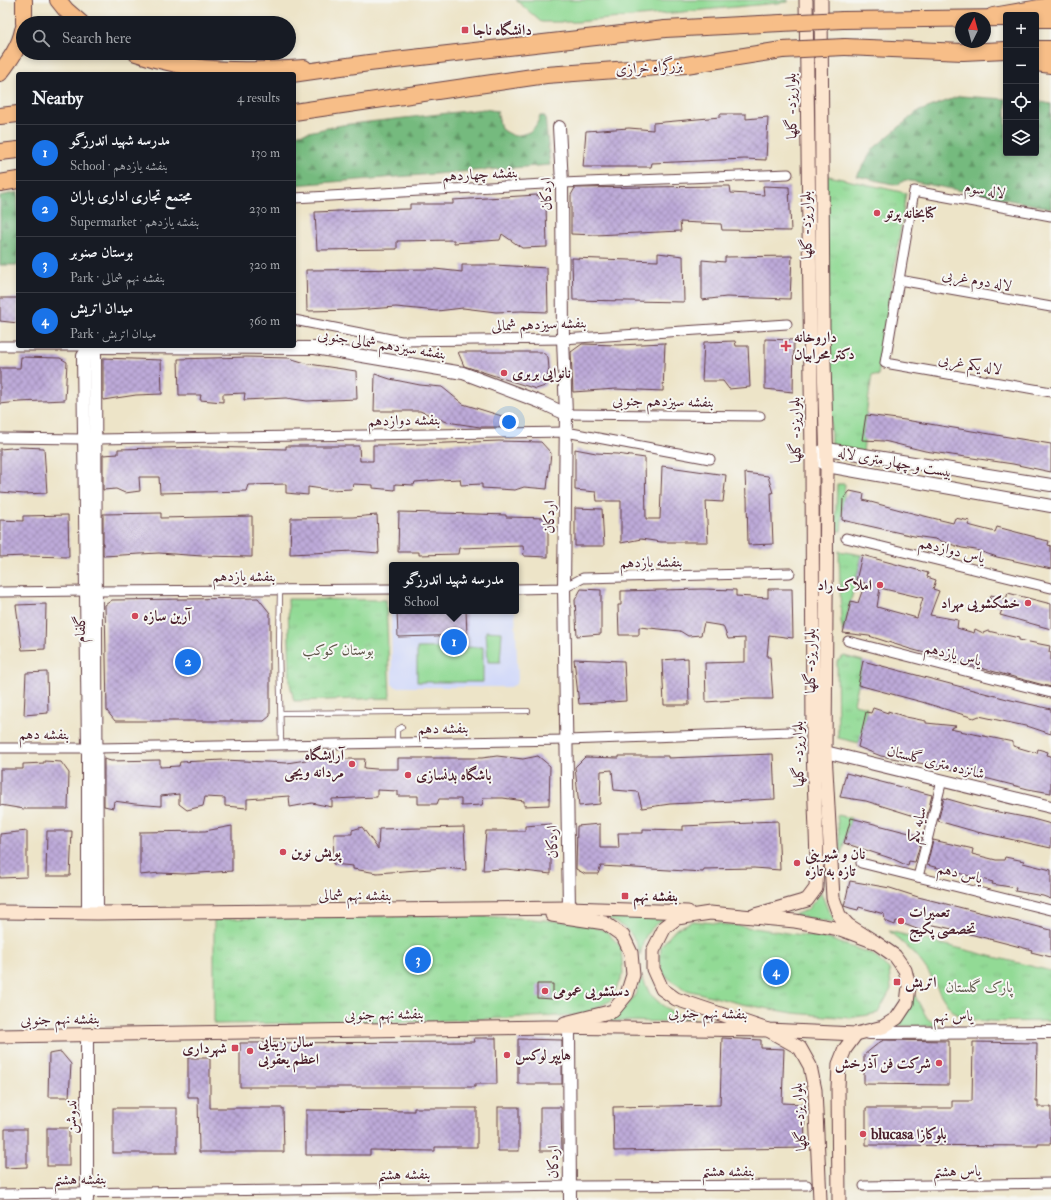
<!DOCTYPE html>
<meta charset="utf-8">
<style>
body{margin:0;font-family:"IM FELL Double Pica",Amiri,serif;background:#20242c;color:#f1f3f6}
.controls{position:absolute;right:12px;top:12px;display:grid;overflow:hidden;border-radius:4px;box-shadow:0 2px 6px #0003}
.controls button{width:36px;height:36px;display:grid;place-items:center;padding:0;border:0;border-bottom:1px solid #363941;background:#171b24;color:#f1f3f6;font:20px sans-serif}
.compass{position:absolute;left:955px;top:12px;width:36px;height:36px;border-radius:50%;background:#171b24;box-shadow:0 2px 6px #0003;rotate:6deg}
.you{position:absolute;left:509px;top:422px;width:14px;height:14px;margin:-10px;border:3px solid #fff;border-radius:50%;background:#1a73e8;box-shadow:0 0 0 6px #1a73e833}
.badge{display:grid;place-items:center;width:26px;height:26px;border-radius:50%;background:#1a73e8;color:#fff;font-size:13px;font-weight:700}
.pin{position:absolute;translate:-50% -50%;border:2px solid #fff;box-shadow:0 1px 4px #0006}
.popup{position:absolute;left:389px;top:562px;width:130px;height:52px;box-sizing:border-box;display:grid;place-content:center;border-radius:4px;background:#171b24;filter:drop-shadow(0 1px 3px #0005);font-size:13px;white-space:nowrap;color:#9ea1a6}
.popup b{font-size:15px;color:#f1f3f6}
.popup::after{content:'';position:absolute;left:50%;top:100%;margin-left:-8px;border:8px solid transparent;border-top-color:#171b24}
.list{margin:0;padding:0;list-style:none}
h2{display:flex;justify-content:space-between;align-items:center;height:52px;margin:0;padding:0 16px;font-size:17px}
h2 small{font-size:13px;font-weight:400;color:#9ea1a6}
.list li{display:grid;grid-template-columns:26px 1fr auto;gap:12px;align-items:center;box-sizing:border-box;height:56px;padding:0 16px;border-top:1px solid #363941}
.list b{display:block;font-size:15px;white-space:nowrap}
.list p{margin:0;font-size:13px;white-space:nowrap;color:#9ea1a6}
.list em{font-size:13px;font-style:normal;color:#9ea1a6}
.icon{flex:none;width:22px;height:22px;fill:none;stroke:currentColor;stroke-width:2;stroke-linecap:round;stroke-linejoin:round}
.map{position:relative;flex:none;width:1051px;height:1200px;overflow:hidden}
.search{position:absolute;background:#171b24;box-shadow:0 2px 6px #0003;left:16px;top:16px;width:280px;height:44px;display:flex;align-items:center;gap:10px;box-sizing:border-box;padding:0 14px;border-radius:22px;color:#9ea1a6;font-size:15px}
.panel{position:absolute;background:#171b24;box-shadow:0 2px 6px #0003;left:16px;top:72px;width:280px;height:276px;border-radius:4px}
.map>svg:first-child{display:block}
.built{fill:#d2d9f9}
.green{fill:#92da95;stroke:#6e7c60}
.forest{fill:url(#forest-firs);stroke:#606c54}
.park{fill:url(#park-tufts);stroke:#6e7c60}
.building{fill:url(#building-cross-hatch);fill-rule:evenodd}
.lines{fill:none;stroke-linecap:round;stroke-linejoin:round}
.service-casing{stroke:#623d43;stroke-width:6}
.minor-casing{stroke:#623d43;stroke-width:11}
.tertiary-casing{stroke:#623d43;stroke-width:14}
.secondary-casing{stroke:#623d43;stroke-width:15}
.trunk-casing{stroke:#623d43;stroke-width:18}
.service{stroke:#fff;stroke-width:4.5}
.minor{stroke:#fff;stroke-width:9}
.tertiary{stroke:#fff;stroke-width:12}
.secondary{stroke:#fce5cf;stroke-width:13}
.trunk{stroke:#f7be88;stroke-width:16}
.trunk-bridge-casing{stroke:#623d43;stroke-width:18;stroke-linecap:butt}
.trunk-bridge{stroke:#f7be88;stroke-width:16}
.poi-dot{fill:#d1495b;stroke:#f6f6f2;stroke-width:1.5}
.labels{text-anchor:middle;stroke-width:4;stroke-linejoin:round;paint-order:stroke}
.poi-label{font-size:15px;font-weight:bold;fill:#4a1f2b;stroke:#f6f6f2;text-anchor:start}
.street-label{font-size:15px;fill:#4a1f2b;stroke:#f6f6f2}
.park-label{font-size:15px;fill:#60574b;stroke:#f6f6f2}
</style>
<div class="map">
<svg width="1051" height="1200" viewBox="0 0 1051 1200">
<defs>
<pattern id="forest-firs" width="22" height="20" patternUnits="userSpaceOnUse"><rect width="22" height="20" fill="#75ba7e"/><path d="M5 1l3.5 6h-7zM16 11l3.5 6h-7z" fill="#629767"/></pattern>
<pattern id="park-tufts" width="24" height="20" patternUnits="userSpaceOnUse"><rect width="24" height="20" fill="#92da95"/><path d="M3 7l-1-3M5 7V3M7 7l1-3M15 17l-1-3M17 17v-4M19 17l1-3" fill="none" stroke="#7fbb81"/></pattern>
<pattern id="building-cross-hatch" width="8" height="8" patternUnits="userSpaceOnUse"><rect width="8" height="8" fill="#bdaad9"/><path d="M0 0l8 8M0 8l8-8" fill="none" stroke="#9c8ab0"/></pattern>
</defs>
<rect width="100%" height="100%" fill="#f6f6f2"/>
<filter id="ink" filterUnits="userSpaceOnUse"><feTurbulence type="fractalNoise" baseFrequency=".025" numOctaves="2"/><feDisplacementMap in="SourceGraphic" scale="8" xChannelSelector="R" yChannelSelector="G"/><feConvolveMatrix kernelMatrix="1 2 1 2 8 2 1 2 1" color-interpolation-filters="sRGB"/></filter>
<filter id="wash" filterUnits="userSpaceOnUse"><feTurbulence type="fractalNoise" baseFrequency=".012" numOctaves="4" result="noise"/><feDisplacementMap in="SourceGraphic" scale="16" xChannelSelector="R" yChannelSelector="G"/><feGaussianBlur stdDeviation="0.9" result="paint"/><feColorMatrix in="noise" values="0 0 0 0 0 0 0 0 0 0 0 0 0 0 0 0 0 1.4 0 .05"/><feComposite in="paint" operator="in"/></filter>
<g filter="url(#wash)">
<rect width="100%" height="100%" fill="#ede4c8"/>
<!-- built -->
<polygon class="built" points="392,600 392,611 515,611 518,680 515,685 509,687 395,687 392,684 391,604"/>
<!-- green -->
<g class="green">
<polygon points="516,0 788,0 788,2 577,22 541,22"/>
<polygon points="837,484 845,484 841,531 835,531"/>
<polygon points="486,631 502,632 500,662 488,662"/>
<polygon points="483,647 483,682 417,682 417,648"/>
<polygon points="837,815 851,818 841,854"/>
<polygon points="821,893 828,910 837,923 793,915 807,910"/>
<path d="M605 917 666 918C647 930 644 935 640 956 636 933 625 927 605 917Z"/>
<path d="M642 977 650 994 662 1005 680 1017 706 1022 602 1021C627 1010 634 1002 642 977Z"/>
<polygon points="914,994 927,1018 937,1026 896,1026"/>
</g>
<!-- forest -->
<g class="forest">
<polygon points="960,96 1006,99 1006,153 1036,153 1036,101 1051,104 1051,208 905,180 897,185 857,176 873,149 917,112"/>
<path d="M484 109 497 111 501 129 514 136C530 133 534 132 540 116H545L550 165 294 185V135L342 125Z"/>
<polygon points="18,192 18,265 0,265 0,196"/>
</g>
<!-- park -->
<g class="park">
<polygon points="824,175 906,193 878,376 872,375 863,435 865,435 863,452 831,445"/>
<polygon points="839,551 862,555 843,633 841,622"/>
<polygon points="288,599 386,600 390,698 294,701 290,684"/>
<polygon points="844,656 863,661 854,704 867,707 859,743 838,738 837,661"/>
<polygon points="458,915 518,918 580,923 606,931 621,947 623,974 610,1001 582,1015 405,1022 214,1024 214,919"/>
<polygon points="693,921 733,925 829,939 872,954 889,969 891,989 878,1013 850,1018 793,1013 742,1004 683,989 663,974 660,961 661,946 676,929"/>
<path d="M889 931 1051 971V1021C1032 1021 974 1024 959 1016 942 1005 935 979 922 963 913 951 900 941 889 931Z"/>
</g>
<g id="blocks">
<!-- building -->
<g class="building">
<polygon points="720,114 746,114 746,119 768,117 766,160 745,159 652,163 651,167 583,167 586,131 629,128 653,130 653,123 720,117"/>
<polygon points="721,186 730,186 731,193 764,195 763,186 789,187 791,231 722,230 721,224 680,222 681,231 595,235 571,234 571,195 575,188"/>
<polygon points="537,195 546,205 547,247 522,248 502,234 500,240 454,243 454,240 397,241 397,249 317,250 315,212 365,210 410,209 410,204 453,204 453,200"/>
<polygon points="658,253 683,256 684,302 573,300 572,258 658,261"/>
<polygon points="792,256 790,299 726,297 702,300 702,260 725,262 725,257"/>
<polygon points="462,265 495,265 547,268 548,312 521,311 496,312 463,308 437,311 396,307 355,310 307,311 306,270 435,269 462,272"/>
<polygon points="0,298 18,298 18,323 0,321"/>
<polygon points="765,339 794,340 793,392 765,389"/>
<polygon points="735,341 736,346 748,346 750,387 729,389 723,381 702,381 704,342"/>
<polygon points="665,343 663,391 616,389 573,392 571,352 582,344 618,345"/>
<polygon points="458,352 542,352 548,357 549,369 545,386 536,389 464,366"/>
<polygon points="21,357 60,358 67,362 65,400 19,402 0,404 0,368 20,368"/>
<polygon points="247,357 289,358 309,364 356,371 357,399 307,401 286,398 244,400 245,393 223,394 223,402 200,400 201,395 179,395 178,359"/>
<polygon points="103,358 161,360 162,394 136,395 103,400"/>
<polygon points="375,374 390,379 420,385 442,387 463,404 505,417 503,427 480,427 447,422 420,411 374,411"/>
<polygon points="866,415 905,420 1051,444 1051,472 1013,464 925,451 884,441 862,440"/>
<polygon points="499,441 541,442 551,453 547,489 524,487 515,490 482,488 482,484 461,485 460,479 439,480 415,482 414,485 395,484 395,490 373,488 373,485 353,484 352,489 330,490 308,487 308,495 286,493 286,484 248,485 246,491 160,493 159,477 139,477 140,491 125,493 116,489 103,490 103,455 118,454 118,449 203,447 286,449 286,446 359,446 360,461 373,461 373,445 395,445"/>
<polygon points="21,447 44,448 47,493 24,494 0,492 0,449"/>
<polygon points="575,449 596,453 617,454 645,458 646,519 660,519 662,466 726,475 723,502 706,501 708,542 661,542 641,539 621,543 621,501 597,501 596,492 575,490"/>
<polygon points="745,473 768,476 773,493 771,493 773,544 748,545 747,497 746,497"/>
<polygon points="850,491 864,494 863,500 908,512 953,523 955,518 970,521 968,525 995,532 997,527 1035,537 1035,538 1049,541 1048,545 1051,546 1051,569 997,557 976,550 962,548 935,539 914,536 842,520 843,499"/>
<polygon points="575,508 602,509 604,546 575,546"/>
<polygon points="399,512 477,514 506,515 506,517 548,518 548,557 524,556 523,546 459,548 458,554 419,555 419,552 398,552"/>
<polygon points="161,513 161,518 252,516 252,557 202,556 159,553 103,556 103,514"/>
<polygon points="68,515 69,557 25,556 0,557 0,520 23,521 23,516"/>
<polygon points="377,515 379,553 354,551 290,554 291,518 353,517"/>
<path d="M862 555 928 573 927 577 936 580 933 589 939 591 930 615 958 620 957 628 974 633 975 629 983 633 988 631 1019 638V640L1050 646 1049 652 1051 653V687L910 649 869 636 843 633 851 601 858 603 865 583 856 581ZM880 588 923 598 917 618 877 607Z"/>
<polygon points="581,589 601,590 601,634 577,636 575,600"/>
<polygon points="703,589 736,590 736,596 768,598 768,589 792,589 793,638 769,635 767,657 770,657 773,699 748,699 706,702 705,663 745,662 745,638 728,639 723,626 704,623 701,635 688,636 680,631 639,627 639,635 619,635 618,605 621,605 621,591"/>
<polygon points="1008,593 1051,604 1051,629 1000,615 1003,607 989,604 991,595 1006,599"/>
<polygon points="258,598 270,613 270,716 264,721 115,721 107,711 105,605 112,600"/>
<polygon points="46,604 45,649 22,650 16,605"/>
<polygon points="397,611 466,611 467,635 398,637"/>
<polygon points="688,658 689,705 664,705 662,660"/>
<polygon points="574,659 624,661 626,701 579,704"/>
<polygon points="863,661 1011,700 1051,709 1051,734 1030,727 979,716 974,718 922,702 858,685"/>
<polygon points="47,672 48,713 24,715 26,673"/>
<polygon points="873,708 888,713 888,711 906,717 926,721 926,723 956,726 950,729 1013,742 1013,746 1037,753 1038,749 1048,752 1047,755 1051,756 1051,793 1028,789 946,768 881,756 858,747 866,712 871,713"/>
<polygon points="773,754 775,799 670,804 642,808 638,792 614,790 612,770 601,771 600,804 579,806 575,767 585,757 619,758 619,756 668,756 668,758"/>
<polygon points="497,756 523,759 538,756 550,766 549,805 524,806 524,801 503,798 484,798 482,805 461,806 461,799 439,799 437,804 418,804 418,796 398,796 398,791 377,790 377,797 332,799 332,807 312,803 290,807 289,796 247,799 247,808 225,806 225,798 205,797 203,806 187,810 179,804 179,794 161,796 161,806 135,804 114,801 113,808 104,806 104,759 111,761 160,760 160,767 179,766 180,762 224,760 287,763 312,759 365,759 364,768 376,769 398,769 398,758 482,758"/>
<polygon points="44,761 61,762 69,773 68,809 24,809 0,805 0,769 23,769 23,764 44,763"/>
<polygon points="846,773 932,795 926,819 921,817 921,818 866,801 840,797"/>
<polygon points="944,798 983,809 1029,818 1051,824 1051,848 977,832 938,821"/>
<polygon points="851,818 917,835 916,837 922,838 915,862 909,861 908,866 893,859 844,843"/>
<polygon points="778,821 780,870 754,868 704,869 703,872 601,866 598,874 585,874 576,869 577,826 600,824 600,848 619,848 618,833 643,833 643,829 683,830 683,826 752,823 751,822"/>
<polygon points="551,824 551,874 506,869 483,870 486,831 525,831 525,826"/>
<polygon points="232,826 232,871 184,874 160,873 140,875 140,832 205,831"/>
<polygon points="362,827 378,849 379,829 464,827 466,870 444,868 377,873 353,869 353,866 333,864 334,834 352,834 352,830"/>
<polygon points="27,831 27,877 0,878 0,834"/>
<polygon points="47,831 72,831 70,876 46,876"/>
<polygon points="933,840 969,848 973,849 972,854 996,860 1004,860 1005,857 1024,861 1023,863 1051,870 1051,899 1043,896 1015,891 1016,888 992,884 993,882 927,865"/>
<polygon points="850,881 890,888 918,897 1051,930 1051,957 1031,952 1032,950 966,933 965,935 951,931 952,929 939,926 925,924 922,931 896,921 895,925 885,921 884,914 859,907 858,910 850,908 844,906"/>
<polygon points="537,984 553,984 553,999 537,998"/>
<polygon points="474,1038 496,1038 497,1084 475,1084 475,1087 240,1087 240,1043 475,1042"/>
<polygon points="722,1038 761,1040 761,1048 784,1049 782,1103 804,1104 805,1148 614,1151 613,1107 720,1105"/>
<polygon points="518,1039 562,1040 562,1084 518,1084"/>
<polygon points="884,1040 949,1041 949,1085 864,1084 864,1055 880,1042"/>
<polygon points="973,1042 1037,1043 1036,1101 1038,1101 1038,1107 1051,1107 1051,1144 1038,1144 1038,1146 866,1145 866,1108 952,1108 952,1101 972,1101"/>
<polygon points="61,1052 71,1064 69,1097 48,1097 49,1054"/>
<polygon points="188,1058 210,1058 210,1108 283,1108 284,1152 199,1152 198,1097 188,1097"/>
<rect x="498" y="1107" width="21" height="44"/>
<polygon points="540,1107 561,1107 562,1151 540,1151"/>
<rect x="113" y="1108" width="64" height="45"/>
<polygon points="414,1108 477,1108 477,1147 435,1147 435,1151 370,1150 370,1155 306,1155 306,1110 414,1111"/>
<rect x="47" y="1128" width="22" height="38"/>
<polygon points="5,1129 27,1129 27,1167 5,1168"/>
</g>
</g>
</g>
<g filter="url(#ink)">
<use href="#blocks" fill-opacity="0" stroke="#623d43" stroke-width="1"/>
<g class="lines">
<!-- service casing -->
<g class="service-casing">
<g id="service">
<polyline points="280,590 279,647 281,745"/>
<polyline points="281,713 528,711"/>
<polyline points="397,743 397,730 402,727"/>
</g>
</g>
<!-- minor casing -->
<g class="minor-casing">
<g id="minor">
<polyline points="294,198 562,183 788,174"/>
<polyline points="1051,216 914,191 885,363 1051,392"/>
<polyline points="899,280 1051,307"/>
<polyline points="294,320 401,341 563,339 787,324"/>
<polyline points="0,346 88,346"/>
<polyline points="566,414 760,416"/>
<polyline points="0,438 83,439"/>
<polyline points="96,439 566,432 710,459"/>
<polyline points="846,538 1051,588"/>
<polyline points="516,589 564,588 583,578 790,573"/>
<polyline points="96,591 392,589"/>
<polyline points="0,592 86,591"/>
<polyline points="848,641 1051,693"/>
<polyline points="0,748 88,748"/>
<polyline points="97,748 567,740 790,732"/>
<polyline points="861,863 1051,910"/>
<polyline points="918,877 942,780"/>
<polyline points="864,1186 1051,1183"/>
<polyline points="0,1194 569,1186 807,1185"/>
</g>
</g>
<!-- tertiary casing -->
<g class="tertiary-casing">
<g id="tertiary">
<polyline points="559,127 562,183 563,339 566,414 564,588 569,908"/>
<polyline points="89,347 95,354 97,913"/>
<polyline points="89,347 315,348 463,373 540,402 566,414"/>
<polyline points="818,453 827,449 1051,485"/>
<polyline points="812,456 827,466 1051,506"/>
<polyline points="817,750 1051,807"/>
<polyline points="88,913 88,748 83,356 89,347"/>
<polyline points="569,1027 570,1200"/>
<polyline points="869,1033 1051,1032"/>
<polyline points="87,1035 87,1200"/>
</g>
</g>
<!-- secondary casing -->
<g class="secondary-casing">
<g id="secondary">
<polyline points="821,0 823,329 827,466 825,752 833,898 839,915 848,925 875,942 895,956 905,970 909,986 907,1003 897,1018 883,1027 856,1034 768,1030 676,999 662,989 653,969 653,951 665,927 677,918 710,913 795,921 840,929 875,942"/>
<polyline points="0,912 97,913 569,908 688,912"/>
<polyline points="552,915 605,923 623,936 631,953 633,975 627,994 613,1011 565,1023"/>
<polyline points="755,915 807,900 816,888 817,859 813,749 812,456 806,0"/>
<polyline points="0,1036 546,1027 768,1030 800,1048 810,1066 815,1090 820,1200"/>
<polyline points="839,1200 838,1088 839,1064 845,1049 856,1034"/>
</g>
</g>
<!-- trunk casing -->
<g class="trunk-casing">
<g id="trunk">
<polyline points="58,0 66,10 81,23"/>
<polyline points="993,16 1051,6"/>
<polyline points="1036,19 1051,19"/>
<polyline points="843,20 1006,18"/>
<polyline points="24,23 24,0"/>
<polyline points="845,47 963,52 1006,50"/>
<polyline points="1036,49 1051,49"/>
<path d="M136 53C192 73 246 72 304 68"/>
<polyline points="1036,63 1051,65"/>
<path d="M0 73C10 60 20 46 23 30"/>
<polyline points="292,74 369,63 665,29 781,23"/>
<polyline points="294,112 546,75 686,65 782,50"/>
<polyline points="0,116 18,114"/>
<polyline points="0,152 18,150"/>
<polyline points="0,183 18,180"/>
</g>
</g>
<!-- service -->
<use href="#service" class="service"/>
<!-- minor -->
<use href="#minor" class="minor"/>
<!-- tertiary -->
<use href="#tertiary" class="tertiary"/>
<!-- secondary -->
<use href="#secondary" class="secondary"/>
<!-- trunk -->
<use href="#trunk" class="trunk"/>
<!-- trunk-bridge casing -->
<g class="trunk-bridge-casing">
<g id="trunk-bridge">
<polyline points="781,23 843,20"/>
<polyline points="782,50 845,47"/>
</g>
</g>
<!-- trunk-bridge -->
<use href="#trunk-bridge" class="trunk-bridge"/>
</g>
</g>
<!-- markers -->
<g class="poi-dot">
<rect x="461" y="26" width="8" height="8" rx="2"/>
<circle cx="877" cy="213" r="4"/>
<path d="M784 340h4v4h4v4h-4v4h-4v-4h-4v-4h4z"/>
<circle cx="504" cy="373" r="4"/>
<circle cx="880" cy="585" r="4"/>
<circle cx="1028" cy="603" r="4"/>
<circle cx="135" cy="616" r="4"/>
<circle cx="352" cy="764" r="4"/>
<circle cx="408" cy="775" r="4"/>
<circle cx="283" cy="852" r="4"/>
<circle cx="797" cy="863" r="4"/>
<rect x="621" y="892" width="8" height="8" rx="2"/>
<circle cx="901" cy="921" r="4"/>
<rect x="893" y="978" width="8" height="8" rx="2"/>
<circle cx="545" cy="991" r="4"/>
<rect x="231" y="1044" width="8" height="8" rx="2"/>
<circle cx="250" cy="1051" r="4"/>
<circle cx="507" cy="1055" r="4"/>
<circle cx="939" cy="1063" r="4"/>
<circle cx="863" cy="1134" r="4"/>
</g>
<g class="labels">
<!-- poi labels -->
<g class="poi-label">
<text x="473" y="35">دانشگاه ناجا</text>
<text x="885" y="218">كتابخانه پرتو</text>
<text x="794" y="342">داروخانه<tspan x="794" dy="17">دکتر محرابیان</tspan></text>
<text x="512" y="378">نانوایی بربری</text>
<text x="872" y="590" text-anchor="end">املاک راد</text>
<text x="1020" y="608" text-anchor="end">خشکشویی مهراد</text>
<text x="143" y="621">آرین سازه</text>
<text x="344" y="760" text-anchor="end">آرایشگاه<tspan x="344" dy="17">مردانه ویجی</tspan></text>
<text x="416" y="780">باشگاه بدنسازی</text>
<text x="291" y="857">پویش نوین</text>
<text x="805" y="859">نان و شیرینی<tspan x="805" dy="17">تازه به تازه</tspan></text>
<text x="633" y="901">بنفشه نهم</text>
<text x="909" y="917">تعمیرات<tspan x="909" dy="17">تخصصی پکیج</tspan></text>
<text x="905" y="987">اتریش</text>
<text x="553" y="996">دستشویی عمومی</text>
<text x="258" y="1047">سالن زیبایی<tspan x="258" dy="17">اعظم یعقوبی</tspan></text>
<text x="227" y="1053" text-anchor="end">شهرداری</text>
<text x="515" y="1060">هایپر لوکس</text>
<text x="931" y="1068" text-anchor="end">شرکت فن آذرخش</text>
<text x="871" y="1139">blucasa بلوکازا</text>
</g>
<!-- street labels -->
<g class="street-label">
<text transform="translate(649 67) rotate(-4)" y="5">بزرگراه خرازی</text>
<text transform="translate(791 106) rotate(-91)" y="5">بلواریزد- گلها</text>
<text transform="translate(480 174) rotate(-3)" y="5">بنفشه چهاردهم</text>
<text transform="translate(985 190) rotate(10)" y="5">لاله سوم</text>
<text transform="translate(546 194) rotate(-91)" y="5">اردکان</text>
<text transform="translate(806 225) rotate(-91)" y="5">بلوار یزد- گلها</text>
<text transform="translate(977 280) rotate(10)" y="5">لاله دوم غربی</text>
<text transform="translate(539 324) rotate(-2)" y="5">بنفشه سیزدهم شمالی</text>
<text transform="translate(382 344) rotate(9)" y="5">بنفشه سیزدهم شمالی جنوبی</text>
<text transform="translate(970 364) rotate(10)" y="5">لاله یکم غربی</text>
<text transform="translate(663 401) rotate(1)" y="5">بنفشه سیزدهم جنوبی</text>
<text transform="translate(404 420) rotate(-1)" y="5">بنفشه دوازدهم</text>
<text transform="translate(795 430) rotate(-91)" y="5">بلواریزد- گلها</text>
<text transform="translate(895 462) rotate(10)" y="5">بیست و چهار متری لاله</text>
<text transform="translate(549 517) rotate(-89)" y="5">اردکان</text>
<text transform="translate(952 550) rotate(14)" y="5">یاس دوازدهم</text>
<text transform="translate(651 562) rotate(-1)" y="5">بنفشه یازدهم</text>
<text x="244" y="581">بنفشه یازدهم</text>
<text transform="translate(80 629) rotate(-90)" y="5">گلفام</text>
<text transform="translate(953 654) rotate(14)" y="5">یاس یازدهم</text>
<text transform="translate(810 661) rotate(-90)" y="5">بلوار یزد-گلها</text>
<text transform="translate(443 728) rotate(-1)" y="5">بنفشه دهم</text>
<text x="44" y="739">بنفشه دهم</text>
<text transform="translate(798 754) rotate(-91)" y="5">بلواریزد- گلها</text>
<text transform="translate(936 762) rotate(14)" y="5">شانزده متری گلستان</text>
<text transform="translate(917 825) rotate(-76)" y="5">سایه یکم</text>
<text transform="translate(552 842) rotate(-91)" y="5">اردکان</text>
<text transform="translate(960 873) rotate(14)" y="5">یاس دهم</text>
<text x="355" y="900">بنفشه نهم شمالی</text>
<text transform="translate(708 1013) rotate(1)" y="5">بنفشه نهم جنوبی</text>
<text transform="translate(384 1014) rotate(-1)" y="5">بنفشه نهم جنوبی</text>
<text transform="translate(953 1016) rotate(-1)" y="5">یاس نهم</text>
<text transform="translate(60 1019) rotate(-1)" y="5">بنفشه نهم جنوبی</text>
<text transform="translate(71 1117) rotate(-90)" y="5">ندوشن</text>
<text transform="translate(799 1117) rotate(-94)" y="5">بلوار یزد- گلها</text>
<text transform="translate(553 1162) rotate(-90)" y="5">اردکان</text>
<text x="728" y="1176">بنفشه هشتم</text>
<text transform="translate(957 1171) rotate(-1)" y="5">یاس هشتم</text>
<text transform="translate(404 1174) rotate(-1)" y="5">بنفشه هشتم</text>
<text transform="translate(80 1179) rotate(-1)" y="5">بنفشه هشتم</text>
</g>
<!-- park labels -->
<g class="park-label">
<text x="338" y="655">بوستان کوکب</text>
<text x="979" y="992">پارک گلستان</text>
</g>
</g>
</svg>
<div class="controls">
<button>+</button>
<button>−</button>
<button><svg class="icon" aria-label="locate" viewBox="0 0 24 24"><circle cx="12" cy="12" r="6"/><path d="M12 2v4M12 18v4M2 12h4M18 12h4"/></svg></button>
<button><svg class="icon" aria-label="layers" viewBox="0 0 24 24"><path d="M12 4l9 5-9 5-9-5zM3 14l9 5 9-5"/></svg></button>
</div>
<svg class="compass" viewBox="-18 -18 36 36"><path d="M0-13l5 13h-10z" fill="#e53935"/><path d="M0 13l5-13h-10z" fill="#9ea1a6"/></svg>
<div class="you"></div>
<div class="pin badge" style="left:454px;top:642px">1</div>
<div class="popup"><b>مدرسه شهید اندرزگو</b>School</div>
<div class="pin badge" style="left:188px;top:662px">2</div>
<div class="pin badge" style="left:418px;top:960px">3</div>
<div class="pin badge" style="left:776px;top:972px">4</div>
<div class="search"><svg class="icon" aria-label="search" viewBox="0 0 24 24"><circle cx="10" cy="10" r="6"/><path d="M15 15l6 6"/></svg>Search here</div>
<section class="panel">
<h2>Nearby<small>4 results</small></h2>
<ul class="list">
<li><span class="badge">1</span><div><b>مدرسه شهید اندرزگو</b><p>School · بنفشه یازدهم</p></div><em>130 m</em></li>
<li><span class="badge">2</span><div><b>مجتمع تجاری اداری باران</b><p>Supermarket · بنفشه یازدهم</p></div><em>230 m</em></li>
<li><span class="badge">3</span><div><b>بوستان صنوبر</b><p>Park · بنفشه نهم شمالی</p></div><em>320 m</em></li>
<li><span class="badge">4</span><div><b>میدان اتریش</b><p>Park · میدان اتریش</p></div><em>360 m</em></li>
</ul>
</section>
</div>
